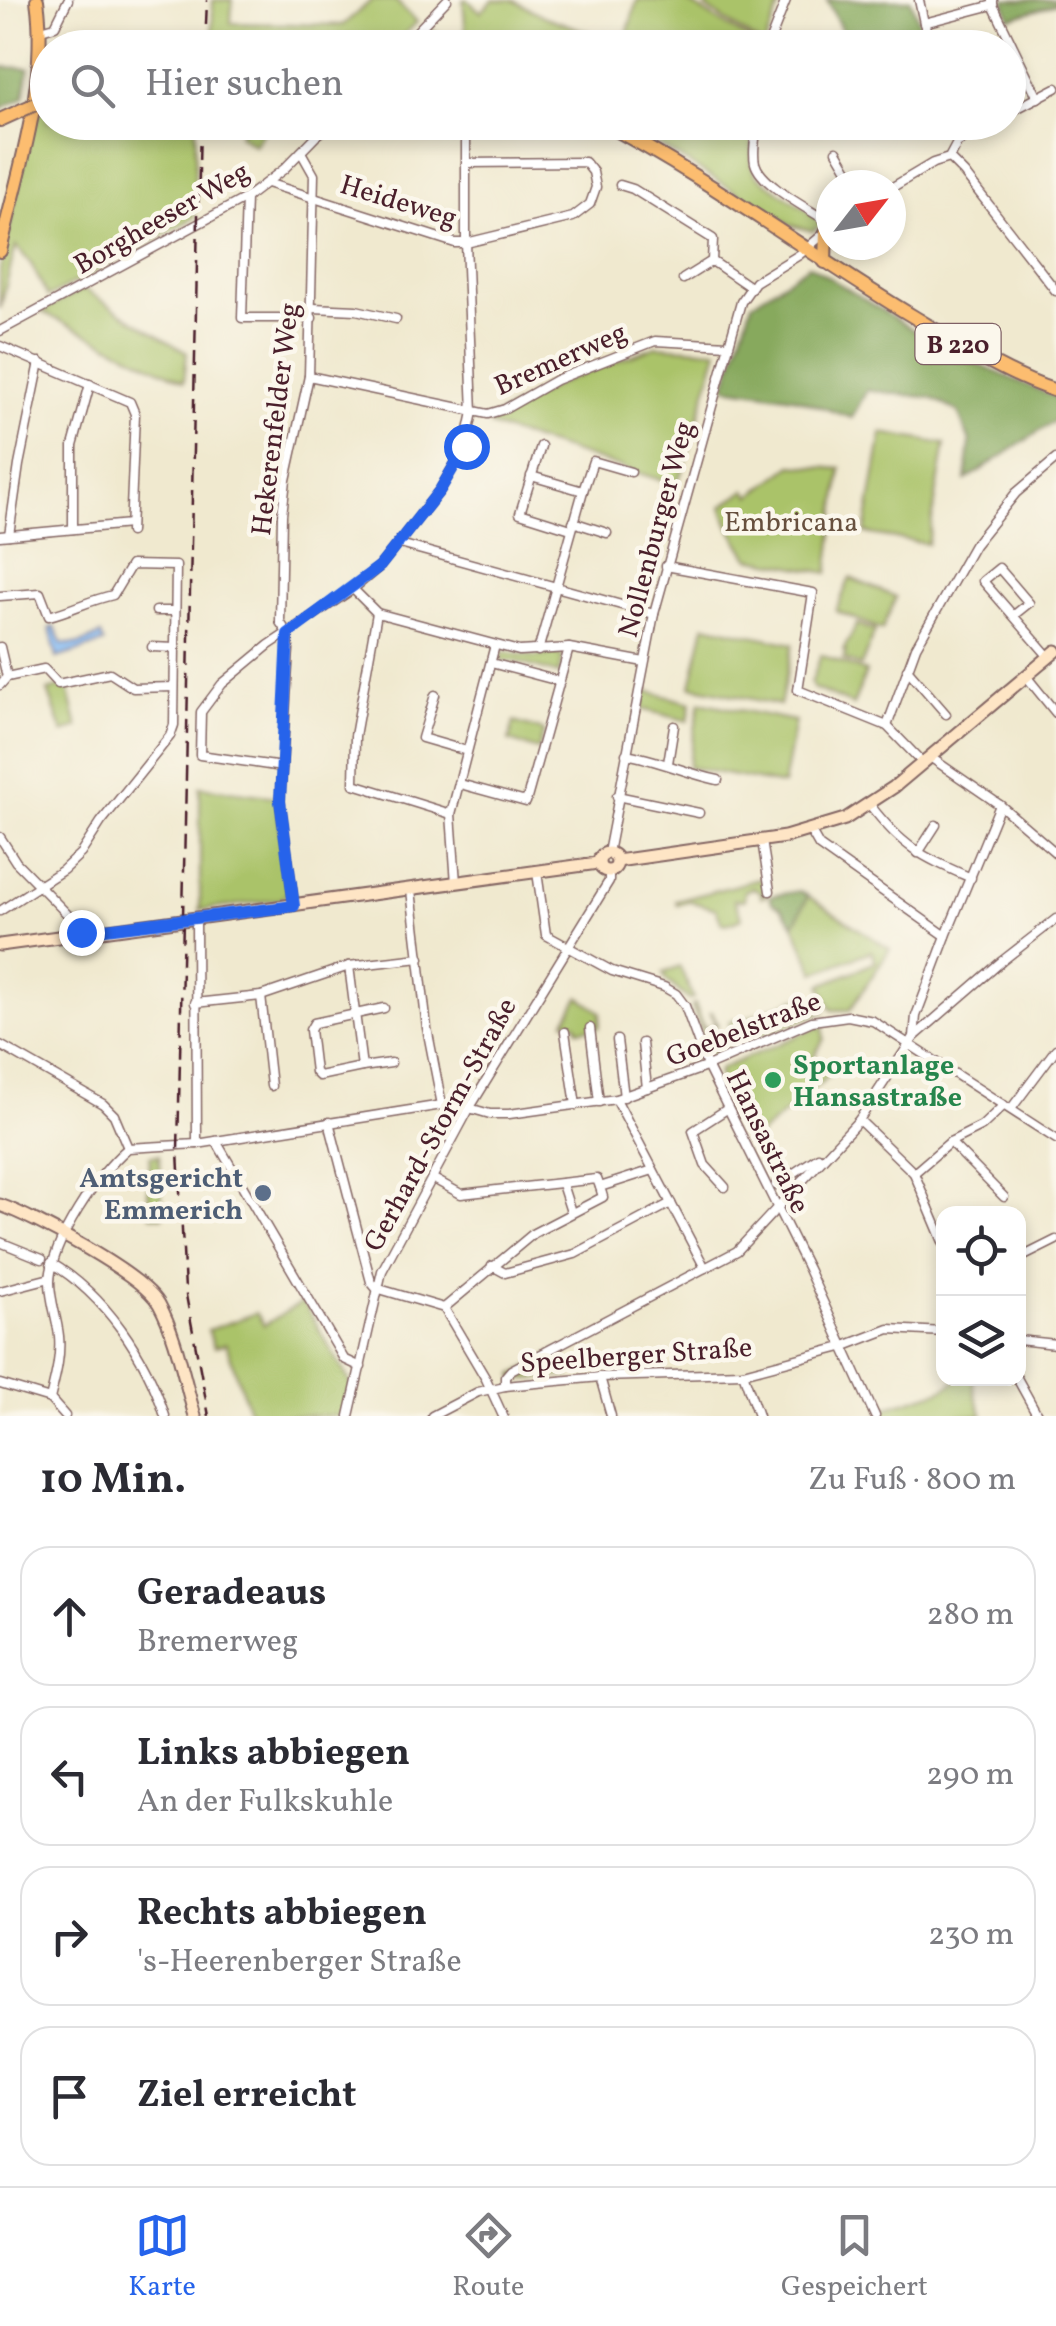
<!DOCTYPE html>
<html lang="de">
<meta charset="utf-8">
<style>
body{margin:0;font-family:Vollkorn,serif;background:#f2f2f3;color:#2b2b33}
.controls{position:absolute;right:30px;bottom:30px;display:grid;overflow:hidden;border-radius:20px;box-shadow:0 5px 15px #0003}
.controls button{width:90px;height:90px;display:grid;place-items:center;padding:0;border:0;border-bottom:2px solid #e1e1e2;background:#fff;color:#2b2b33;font:50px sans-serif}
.compass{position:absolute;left:816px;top:170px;width:90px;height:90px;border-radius:50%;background:#fff;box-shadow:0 5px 15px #0003;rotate:59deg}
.stop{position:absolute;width:30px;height:30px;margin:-22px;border:8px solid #2563eb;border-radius:50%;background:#fff}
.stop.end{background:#2563eb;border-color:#fff;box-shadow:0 2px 10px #0008}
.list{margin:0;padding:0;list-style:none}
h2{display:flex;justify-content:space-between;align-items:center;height:130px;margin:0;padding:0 40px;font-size:42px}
h2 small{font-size:32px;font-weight:400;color:#7c7c81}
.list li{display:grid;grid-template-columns:65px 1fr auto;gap:30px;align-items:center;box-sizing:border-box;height:140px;margin:0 20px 20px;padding:0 20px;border:2px solid #e1e1e2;border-radius:30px}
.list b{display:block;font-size:38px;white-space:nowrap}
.list p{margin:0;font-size:32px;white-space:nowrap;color:#7c7c81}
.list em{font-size:32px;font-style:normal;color:#7c7c81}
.icon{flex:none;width:55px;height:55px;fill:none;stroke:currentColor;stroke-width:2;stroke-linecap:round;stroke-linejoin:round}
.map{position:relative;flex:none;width:1056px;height:1416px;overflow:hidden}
.search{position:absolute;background:#fff;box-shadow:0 5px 15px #0003;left:30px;right:30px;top:30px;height:110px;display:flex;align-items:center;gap:25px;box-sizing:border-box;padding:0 35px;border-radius:55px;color:#7c7c81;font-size:38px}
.sheet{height:770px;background:#fff}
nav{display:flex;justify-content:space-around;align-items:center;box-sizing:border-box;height:140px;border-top:2px solid #e1e1e2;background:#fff;font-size:28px;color:#7c7c81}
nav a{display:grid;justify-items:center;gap:5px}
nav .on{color:#2563eb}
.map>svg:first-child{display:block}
.green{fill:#aac369;stroke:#7a714a;stroke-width:2.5}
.forest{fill:#87a95d;stroke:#686444;stroke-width:2.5}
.water{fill:#84b9f2;stroke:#676c8e;stroke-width:2.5}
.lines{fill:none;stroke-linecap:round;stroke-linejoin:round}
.street-casing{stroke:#846664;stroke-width:11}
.secondary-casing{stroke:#846664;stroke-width:15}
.primary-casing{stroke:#846664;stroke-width:16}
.street{stroke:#fff;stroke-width:8}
.secondary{stroke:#fee5c5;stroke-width:11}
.primary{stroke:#fcbd6f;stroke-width:12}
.rail{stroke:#4a1f2b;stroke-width:2.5;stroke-dasharray:15 8;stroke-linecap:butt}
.primary-bridge-casing{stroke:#846664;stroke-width:16;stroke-linecap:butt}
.primary-bridge{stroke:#fcbd6f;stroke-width:12}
.route{stroke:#2563eb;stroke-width:12}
.leisure-dot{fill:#2e9e5b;stroke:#fbf7ec;stroke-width:4}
.service-dot{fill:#5c6f8a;stroke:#fbf7ec;stroke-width:4}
.labels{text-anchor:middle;stroke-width:9;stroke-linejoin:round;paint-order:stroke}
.shield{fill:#fbf7ec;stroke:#7f6065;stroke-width:2.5}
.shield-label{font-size:25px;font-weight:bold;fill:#4a1f2b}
.street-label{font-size:28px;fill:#4a1f2b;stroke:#fbf7ec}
.park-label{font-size:28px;fill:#67503e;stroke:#fbf7ec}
.leisure-label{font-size:28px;font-weight:bold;fill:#27864d;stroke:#fbf7ec;text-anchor:start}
.service-label{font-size:28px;font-weight:bold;fill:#4e5e75;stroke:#fbf7ec;text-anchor:end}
</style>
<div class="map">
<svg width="1056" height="1416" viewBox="0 0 1056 1416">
<rect width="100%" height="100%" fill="#fbf7ec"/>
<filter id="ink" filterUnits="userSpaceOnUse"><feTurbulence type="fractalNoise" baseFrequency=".01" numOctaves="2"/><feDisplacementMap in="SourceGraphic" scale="20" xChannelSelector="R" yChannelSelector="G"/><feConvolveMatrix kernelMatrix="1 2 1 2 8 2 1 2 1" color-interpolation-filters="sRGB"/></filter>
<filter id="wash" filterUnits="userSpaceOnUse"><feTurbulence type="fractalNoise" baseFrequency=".0048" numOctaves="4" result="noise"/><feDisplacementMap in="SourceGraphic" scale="40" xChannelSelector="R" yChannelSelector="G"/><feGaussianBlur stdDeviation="2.25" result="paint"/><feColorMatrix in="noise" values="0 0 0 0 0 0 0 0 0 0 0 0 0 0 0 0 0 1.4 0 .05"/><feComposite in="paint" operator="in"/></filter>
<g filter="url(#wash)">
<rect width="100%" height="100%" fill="#f0e9cf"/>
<!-- green -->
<g class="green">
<polygon points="213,0 232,0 231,23 343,25 372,0 395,0 417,22 395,44 266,39 212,44"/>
<polygon points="463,0 468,0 481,12 493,0 512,0 546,17 624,45 637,0 684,0 761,47 467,47"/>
<polygon points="710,0 782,0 764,46 706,8"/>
<polygon points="427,27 449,39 454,47 409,47"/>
<polygon points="47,110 48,122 196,123 194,218 48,297 31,264 16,246 0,309 0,269 34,115"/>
<polygon points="247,123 270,123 254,145 239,135"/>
<polygon points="754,123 751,165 756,175 824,223 813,231 793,226 623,124"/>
<polygon points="83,289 187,353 184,381 42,312"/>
<polygon points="656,346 718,350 685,464 676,485 490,426 491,419 565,381"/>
<polygon points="882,433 945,444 928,544 865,533"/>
<polygon points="792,465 841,469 828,573 749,558 728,524 722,506 746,490 751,496"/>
<polygon points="850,578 896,597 882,630 836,611"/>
<polygon points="857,624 875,631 861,666 843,659 846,652 843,651"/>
<polygon points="705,625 793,644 780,705 691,686"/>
<polygon points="504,652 536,657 557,652 563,658 559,674 513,661 502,661 500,656"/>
<polygon points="821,655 866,672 853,705 813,688 811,683"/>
<polygon points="67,685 78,727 63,733 48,691"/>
<polygon points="646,691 691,703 688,721 642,709"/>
<polygon points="700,702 795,721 783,785 688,767"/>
<polygon points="514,722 544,731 538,750 509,741"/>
<polygon points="200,787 277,797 288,894 281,899 200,910"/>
<polygon points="763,878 766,896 761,897 761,892 753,888 745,891 744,900 734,900 742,918 727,924 722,923 716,909 690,901 678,905 676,901"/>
<polygon points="808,896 890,949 850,1010 832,1010 821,985 876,962 871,951 815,973 794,925"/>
<polygon points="680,967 693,998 689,1000 666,980 663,973"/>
<polygon points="579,997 601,1012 599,1027 578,1030 577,1024 565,1021"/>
<polygon points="798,998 806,1006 824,1012 753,1037 736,1047 729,1022 735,1019 737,1022"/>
<polygon points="695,1004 704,1028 715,1024 710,1013 712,1012 718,1025 711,1029 709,1036 727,1051 715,1056 711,1054 692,1006"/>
<polygon points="823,1025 824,1039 814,1055 831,1074 751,1142 718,1073 720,1069"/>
<polygon points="159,1155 163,1216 151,1216 148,1191 150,1156"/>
<polygon points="303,1302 353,1387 343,1416 251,1416 226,1344 214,1347 208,1330 256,1313 264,1325"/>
<polygon points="558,1350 570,1376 515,1380 514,1375"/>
<polygon points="961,1379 973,1379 975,1394 983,1416 882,1416 879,1410 939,1391"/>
</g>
<!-- forest -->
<g class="forest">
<polygon points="827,0 911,0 924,35 924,47 850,47"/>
<polygon points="1004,0 1056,0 1056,4 1010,18"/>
<polygon points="0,67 29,68 24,97 0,109"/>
<polygon points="809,265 952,354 1056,397 1056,420 966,480 970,442 958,412 931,398 867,390 852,418 793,397 725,387 752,303"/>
<polygon points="800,891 808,896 794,925 782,908 772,903 770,896"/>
</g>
<!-- water -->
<polygon class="water" points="55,627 62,644 81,644 101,635 104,643 57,658 50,628"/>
</g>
<g filter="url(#ink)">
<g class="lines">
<!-- street casing -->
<g class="street-casing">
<g id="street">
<polyline points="919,0 924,23 993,5"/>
<polyline points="993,0 993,5 1038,98"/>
<polyline points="924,23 932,48"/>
<polyline points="41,30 55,26 68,0"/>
<polyline points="401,48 447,0"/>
<polyline points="767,48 786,0"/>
<polyline points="1008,113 1056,88"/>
<path d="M757 122C756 136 752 150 755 163 761 186 812 210 831 224"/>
<polyline points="837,151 857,185"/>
<polyline points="949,158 964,173 1056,291"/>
<polyline points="267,183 455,243 466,243 573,217 590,204 596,187 593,172 585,162 467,163"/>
<polyline points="620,185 633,189 713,239 712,261 750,287"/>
<polyline points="891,188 933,163 949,158 957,143 991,122"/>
<polyline points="246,198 242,318 312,318"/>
<polyline points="683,279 712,261"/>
<polyline points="313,308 356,310 396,319"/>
<polyline points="0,331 246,198 284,169 330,122"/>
<polyline points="0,346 130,402 135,414 130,532"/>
<polyline points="309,376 488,414 505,409 556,380 655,341 728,345"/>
<polyline points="541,446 520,513 571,529"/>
<polyline points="531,476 583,491 538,651"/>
<polyline points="583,491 593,461 631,472"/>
<polyline points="573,522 607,533"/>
<polyline points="73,529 73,446 90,384"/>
<polyline points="9,535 19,465 40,362"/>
<polyline points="0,536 130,524"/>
<polyline points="400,544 654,614"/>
<polyline points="666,566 813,593 798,690 887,726 923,763"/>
<polyline points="353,589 377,613 519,651 569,648 644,662"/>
<path d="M0 596 40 593 49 616C72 610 90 600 113 595L131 565 176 566 174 725 170 736 101 822 81 853 63 870 0 911"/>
<polyline points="156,611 175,611"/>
<polyline points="377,613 355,736 354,784 451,814"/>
<polyline points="1014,615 1029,603 999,568 983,581 1049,657"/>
<polyline points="0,647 7,677"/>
<polyline points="152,647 175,648"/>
<polyline points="491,663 559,681"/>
<polyline points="907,669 946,714"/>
<polyline points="1026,676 1056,713"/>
<polyline points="0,685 7,677 44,669 58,684 110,673 133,688 174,687"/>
<polyline points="435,695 422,738 467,751"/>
<polyline points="887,726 916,647 974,545 1016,493 1056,459"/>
<path d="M626 754C659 760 685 773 718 780"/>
<polyline points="930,757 1000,805 1056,853"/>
<polyline points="668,763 674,726"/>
<polyline points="282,767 200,755 201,712 222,684 269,645 353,589 380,566 440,490 466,445 473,412 466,243 466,122"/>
<polyline points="460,784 526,802 569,648"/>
<polyline points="617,796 699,813"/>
<path d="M870 805C904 849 922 856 971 878"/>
<polyline points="811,832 819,846 946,936"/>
<polyline points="0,837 16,862 73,920 81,932"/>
<polyline points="762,841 770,891"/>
<polyline points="608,853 654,614 741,302 755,282 799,255 827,231"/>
<polyline points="918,853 936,825"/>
<polyline points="537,872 546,935 612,971 664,987 676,994 685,1006 707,1066 808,1269 875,1416"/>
<polyline points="456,883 451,814 495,645"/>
<polyline points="411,890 427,1028 442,1105"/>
<polyline points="294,905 280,801 289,649 288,634 280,622 282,515 286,480 309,376 314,175 301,152"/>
<polyline points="196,918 197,1144"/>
<polyline points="349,966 362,1067 319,1076 315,1072 310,1030 314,1023 384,1008"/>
<polyline points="261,996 271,1086"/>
<polyline points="195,1003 261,996 349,966 420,958"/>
<polyline points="590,1028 599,1102"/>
<polyline points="565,1032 576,1105"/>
<polyline points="914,1037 916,1016 946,936 1000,805"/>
<polyline points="617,1040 624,1097"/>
<polyline points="642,1043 647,1088"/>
<polyline points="0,1045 103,1104 114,1115 128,1148"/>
<polyline points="362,1067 391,1063"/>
<polyline points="616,1099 705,1268"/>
<polyline points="1011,1109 1056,1049"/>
<polyline points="859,1120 914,1173 944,1244"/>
<polyline points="329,1122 371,1282 376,1288 444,1308 486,1379 503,1416"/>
<polyline points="216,1141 344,1359 361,1367"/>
<polyline points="950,1142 1004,1197"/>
<polyline points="914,1173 950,1142 982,1126 1004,1105"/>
<polyline points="432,1178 461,1194 597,1179 600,1187"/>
<polyline points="562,1184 571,1212"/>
<polyline points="776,1185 818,1157"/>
<polyline points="725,1187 705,1165 693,1131 727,1109"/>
<polyline points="0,1242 42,1259"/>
<polyline points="1018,1259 1056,1240"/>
<path d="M51 1263C105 1295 146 1356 165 1416"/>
<polyline points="492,1266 505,1273 575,1254 671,1203"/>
<polyline points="0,1291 50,1278"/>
<polyline points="444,1308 534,1233 603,1197 600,1187 653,1170"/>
<polyline points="1018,1340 1056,1344"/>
<polyline points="743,1373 758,1416"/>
<polyline points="600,1377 611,1416"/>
<polyline points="1017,1378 1038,1416"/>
<polyline points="0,1384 50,1399 65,1416"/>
<polyline points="505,1386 505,1377 511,1370 737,1251 859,1120 914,1037 1002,961 1056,919"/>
<path d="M50 1399C55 1378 61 1358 59 1336 57 1318 50 1300 50 1282 51 1241 98 1174 128 1148L197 1144 442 1105 455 1104 490 1114H509L616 1099 703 1068 812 1021 848 1016 873 1021 1056 1139"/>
<polyline points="349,1416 382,1271 469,1109 609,881 609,872"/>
<polyline points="432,1416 478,1392 505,1386 600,1377 743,1373 842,1347 889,1329 944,1332"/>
</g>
</g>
<!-- secondary casing -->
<g class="secondary-casing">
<g id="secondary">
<circle cx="608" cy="862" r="9"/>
<polyline points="617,861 785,837 845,819 894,787 1056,651"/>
<polyline points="0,945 598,863"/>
<path d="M0 1205C34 1217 142 1274 159 1304 177 1337 184 1380 195 1416"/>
</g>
</g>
<!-- primary casing -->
<g class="primary-casing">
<g id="primary">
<polyline points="0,120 22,110"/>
<path d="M601 122C710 179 809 254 914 317 960 345 1005 374 1056 391"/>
<path d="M0 251C18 171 49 83 37 0"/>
<polyline points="825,262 826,232"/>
</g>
</g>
<!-- street -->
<use href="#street" class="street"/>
<!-- secondary -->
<use href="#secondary" class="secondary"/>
<!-- primary -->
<use href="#primary" class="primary"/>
<!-- rail -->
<g class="rail">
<polyline points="205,48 207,0"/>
<polyline points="200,122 178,1151 185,1290 209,1416"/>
</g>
<!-- primary-bridge casing -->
<g class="primary-bridge-casing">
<polyline id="primary-bridge" points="22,110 40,102"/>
</g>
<!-- primary-bridge -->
<use href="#primary-bridge" class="primary-bridge"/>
</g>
</g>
<g class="lines" filter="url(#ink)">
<!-- route -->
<polyline class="route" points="81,932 294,906 280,801 288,634 380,566 440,490 466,446"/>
</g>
<!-- markers -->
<circle class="leisure-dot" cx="773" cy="1080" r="10"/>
<circle class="service-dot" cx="263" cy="1193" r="10"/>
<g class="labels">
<!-- shield labels -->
<rect class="shield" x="915.5" y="324" width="85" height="40" rx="8"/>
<g class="shield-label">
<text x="958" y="353">B 220</text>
</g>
<!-- street labels -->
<g class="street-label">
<text transform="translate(399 200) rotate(17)" y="10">Heideweg</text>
<text transform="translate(161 217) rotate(-30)" y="10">Borgheeser Weg</text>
<text transform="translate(560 358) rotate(-24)" y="10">Bremerweg</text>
<text transform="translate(274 419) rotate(-83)" y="10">Hekerenfelder Weg</text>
<text transform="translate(655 529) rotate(-75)" y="10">Nollenburger Weg</text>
<text transform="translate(743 1028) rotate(-21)" y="10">Goebelstraße</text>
<text transform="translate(439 1124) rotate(-61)" y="10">Gerhard-Storm-Straße</text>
<text transform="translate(769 1141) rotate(64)" y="10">Hansastraße</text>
<text transform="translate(636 1354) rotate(-4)" y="10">Speelberger Straße</text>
</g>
<!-- park labels -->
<g class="park-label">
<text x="791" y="531">Embricana</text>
</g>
<!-- leisure labels -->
<g class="leisure-label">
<text x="793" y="1074">Sportanlage<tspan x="793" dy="32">Hansastraße</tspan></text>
</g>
<!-- service labels -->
<g class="service-label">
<text x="243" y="1187">Amtsgericht<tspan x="243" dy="32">Emmerich</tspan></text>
</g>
</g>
</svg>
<div class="controls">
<button><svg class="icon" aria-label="locate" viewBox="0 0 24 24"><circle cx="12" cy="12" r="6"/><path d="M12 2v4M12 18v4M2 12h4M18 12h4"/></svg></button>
<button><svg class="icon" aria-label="layers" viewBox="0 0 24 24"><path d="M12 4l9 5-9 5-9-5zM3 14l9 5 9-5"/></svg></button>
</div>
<svg class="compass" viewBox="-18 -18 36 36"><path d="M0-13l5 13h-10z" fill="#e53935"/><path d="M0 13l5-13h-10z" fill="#7c7c81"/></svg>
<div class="stop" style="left:466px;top:446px"></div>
<div class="stop end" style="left:81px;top:932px"></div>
<div class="search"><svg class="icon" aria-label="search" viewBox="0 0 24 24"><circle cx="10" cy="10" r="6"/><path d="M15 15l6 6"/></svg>Hier suchen</div>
</div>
<section class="sheet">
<h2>10 Min.<small>Zu Fuß · 800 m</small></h2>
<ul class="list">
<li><svg class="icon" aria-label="ahead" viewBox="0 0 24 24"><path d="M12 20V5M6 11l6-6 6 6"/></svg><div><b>Geradeaus</b><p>Bremerweg</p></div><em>280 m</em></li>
<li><svg class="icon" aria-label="left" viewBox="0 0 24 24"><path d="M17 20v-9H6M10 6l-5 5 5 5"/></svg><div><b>Links abbiegen</b><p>An der Fulkskuhle</p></div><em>290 m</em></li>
<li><svg class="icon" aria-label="right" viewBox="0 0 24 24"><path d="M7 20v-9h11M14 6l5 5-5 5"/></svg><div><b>Rechts abbiegen</b><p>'s-Heerenberger Straße</p></div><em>230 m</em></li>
<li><svg class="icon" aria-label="arrive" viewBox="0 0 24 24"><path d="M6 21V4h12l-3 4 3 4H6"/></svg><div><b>Ziel erreicht</b></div></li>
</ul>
</section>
<nav>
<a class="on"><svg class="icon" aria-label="map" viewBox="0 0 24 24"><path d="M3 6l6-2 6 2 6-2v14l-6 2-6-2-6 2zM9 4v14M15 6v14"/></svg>Karte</a>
<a><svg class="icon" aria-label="directions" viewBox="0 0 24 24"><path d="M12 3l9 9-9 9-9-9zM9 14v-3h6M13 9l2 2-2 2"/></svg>Route</a>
<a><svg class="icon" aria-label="saved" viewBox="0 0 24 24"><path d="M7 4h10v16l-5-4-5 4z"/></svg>Gespeichert</a>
</nav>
